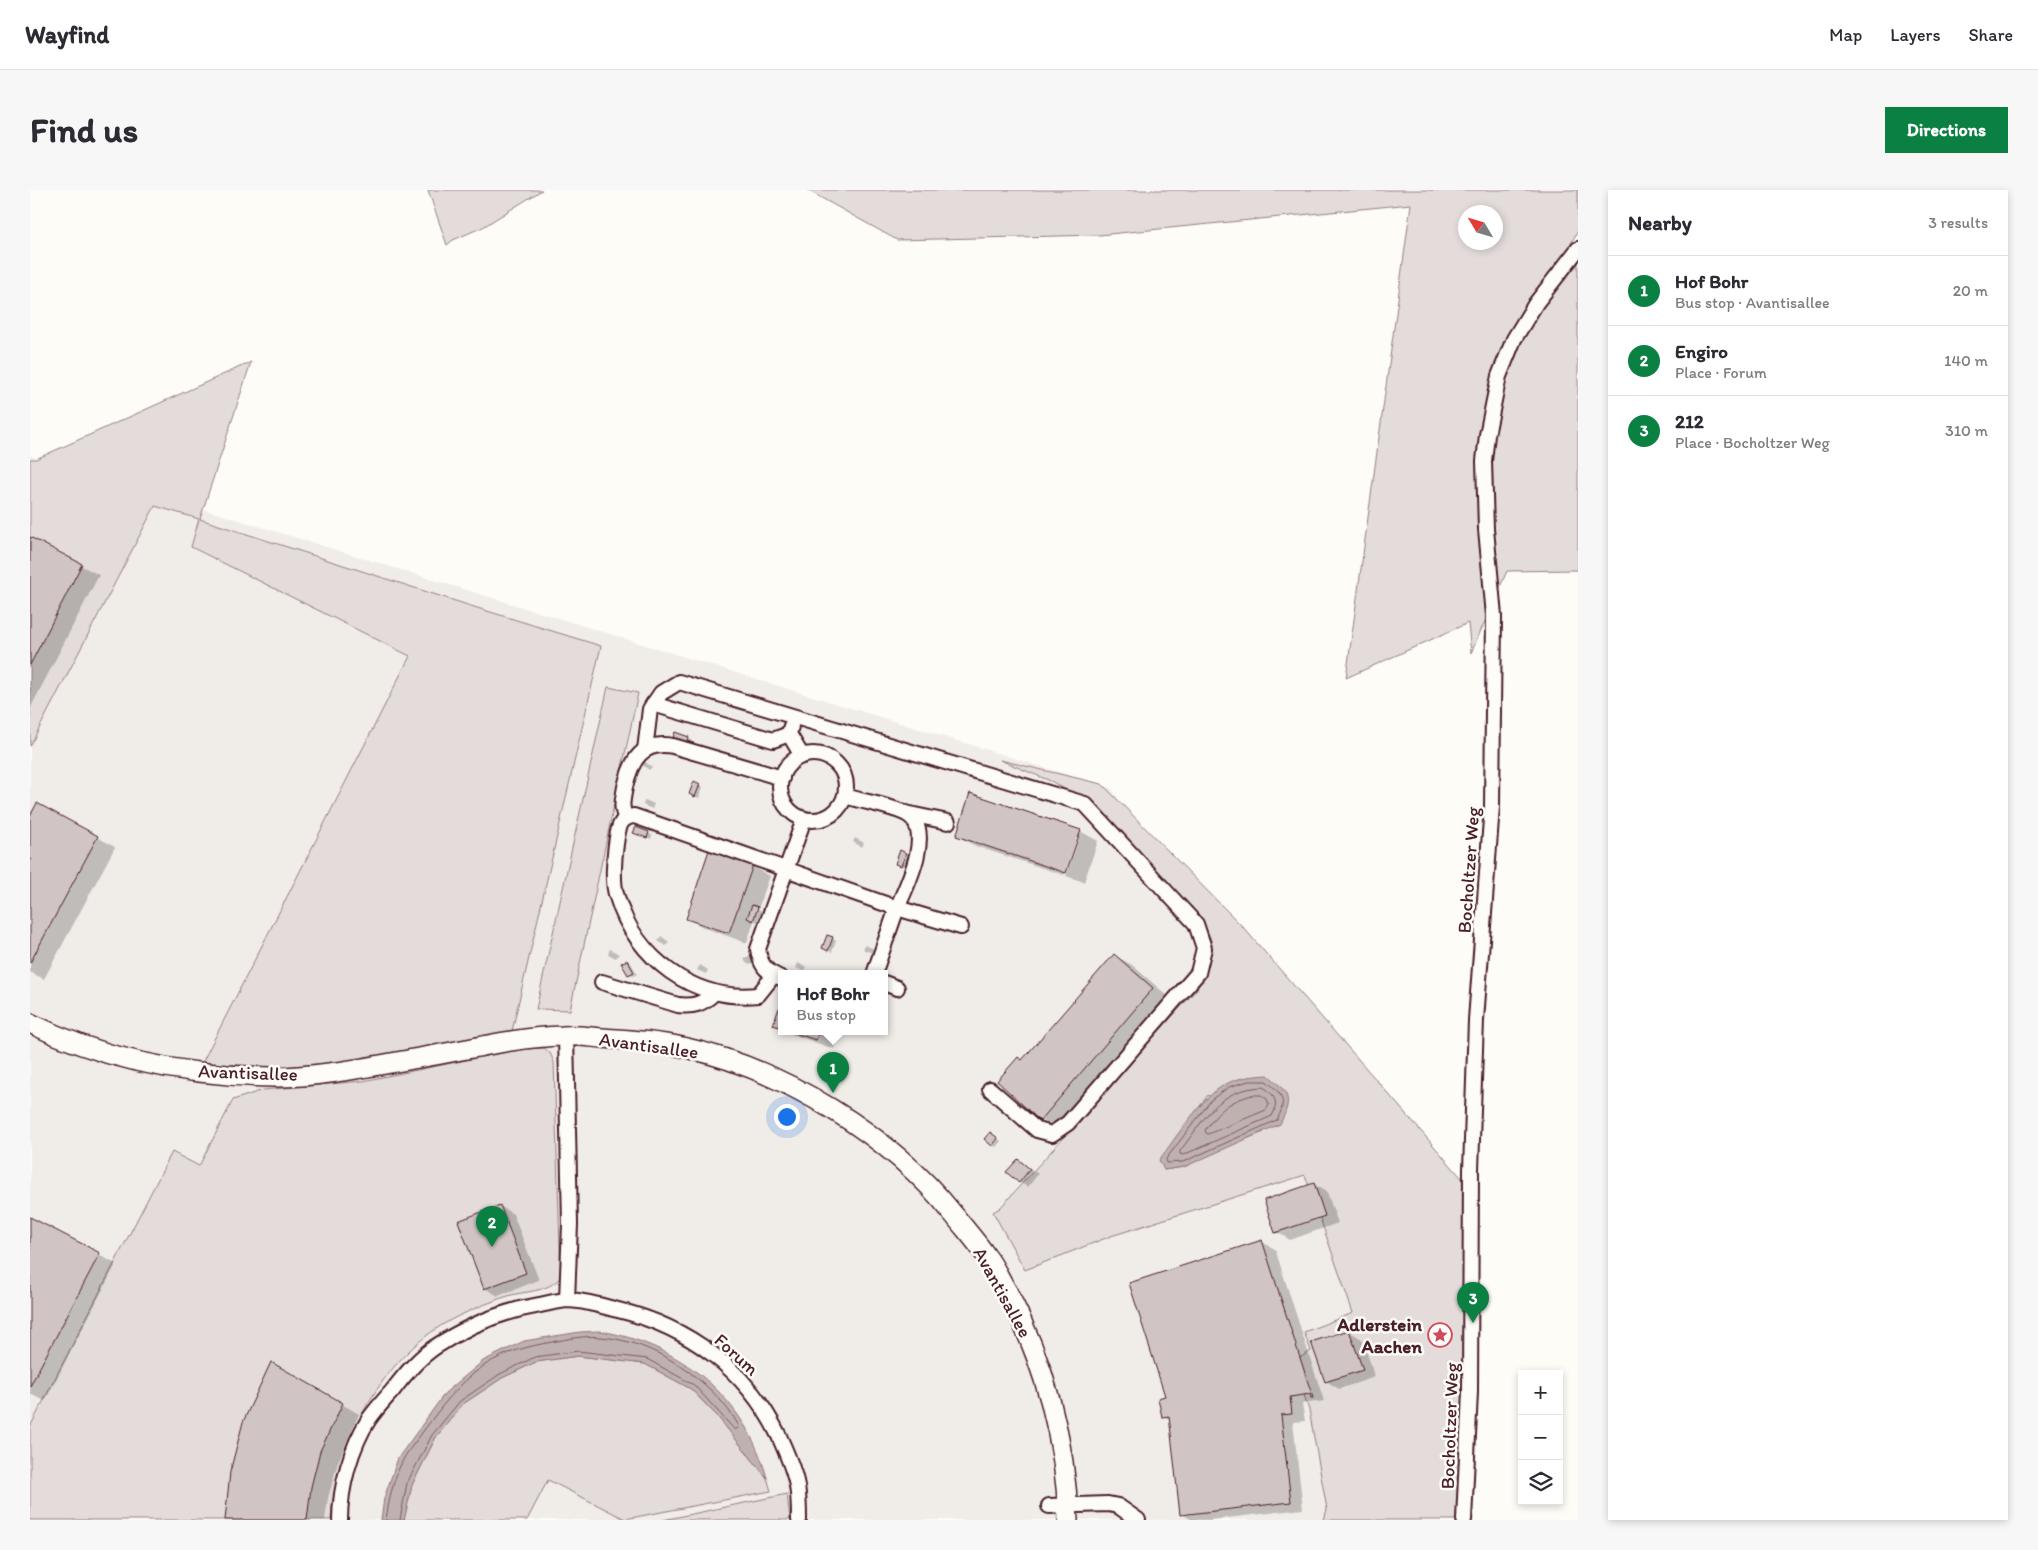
<!DOCTYPE html>
<meta charset="utf-8">
<style>
body{margin:0;font-family:Itim,sans-serif;background:#f7f7f7;color:#2b2b33}
.controls{position:absolute;right:15px;bottom:15px;display:grid;overflow:hidden;border-radius:0px;box-shadow:0 2px 8px #0003}
.controls button{width:45px;height:45px;display:grid;place-items:center;padding:0;border:0;border-bottom:1px solid #e1e1e2;background:#fff;color:#2b2b33;font:25px sans-serif}
.compass{position:absolute;left:1428px;top:15px;width:45px;height:45px;border-radius:50%;background:#fff;box-shadow:0 2px 8px #0003;rotate:308deg}
.you{position:absolute;left:756px;top:926px;width:18px;height:18px;margin:-12px;border:4px solid #fff;border-radius:50%;background:#1a73e8;box-shadow:0 0 0 8px #1a73e833}
.badge{display:grid;place-items:center;width:32px;height:32px;border-radius:50%;background:#0b8043;color:#fff;font-size:16px;font-weight:700}
.pin{position:absolute;translate:-50% -41px;filter:drop-shadow(0 1px 2px #0008)}
.pin::after{content:'';position:absolute;top:26px;width:18px;height:15px;background:inherit;clip-path:polygon(0 0,100% 0,50% 100%)}
.popup{position:absolute;left:748px;top:780px;width:110px;height:65px;box-sizing:border-box;display:grid;place-content:center;border-radius:0px;background:#fff;filter:drop-shadow(0 1px 4px #0005);font-size:16px;white-space:nowrap;color:#7c7c81}
.popup b{font-size:19px;color:#2b2b33}
.popup::after{content:'';position:absolute;left:50%;top:100%;margin-left:-10px;border:10px solid transparent;border-top-color:#fff}
.list{margin:0;padding:0;list-style:none}
h2{display:flex;justify-content:space-between;align-items:center;height:65px;margin:0;padding:0 20px;font-size:21px}
h2 small{font-size:16px;font-weight:400;color:#7c7c81}
.list li{display:grid;grid-template-columns:32px 1fr auto;gap:15px;align-items:center;box-sizing:border-box;height:70px;padding:0 20px;border-top:1px solid #e1e1e2}
.list b{display:block;font-size:19px;white-space:nowrap}
.list p{margin:0;font-size:16px;white-space:nowrap;color:#7c7c81}
.list em{font-size:16px;font-style:normal;color:#7c7c81}
.icon{flex:none;width:28px;height:28px;fill:none;stroke:currentColor;stroke-width:2;stroke-linecap:round;stroke-linejoin:round}
.map{position:relative;flex:none;width:1548px;height:1330px;overflow:hidden;border-radius:0px}
header{display:flex;align-items:center;gap:30px;box-sizing:border-box;height:70px;padding:0 25px;background:#fff;border-bottom:1px solid #e1e1e2}
header strong{font-size:24px}
nav{display:flex;gap:28px;margin-inline-start:auto;font-size:18px}
.intro{display:flex;align-items:center;justify-content:space-between;box-sizing:border-box;height:120px;padding:0 30px}
h1{margin:0;font-size:35px}
.button{padding:12px 22px;border-radius:0px;background:#0b8043;color:#fff;font-size:18px;font-weight:700}
main{display:flex;gap:30px;padding:0 30px}
aside{flex:1;background:#fff;border-radius:0px;box-shadow:0 2px 8px #0003}
.map>svg:first-child{display:block}
.built{fill:#f0ece8;fill-rule:evenodd}
.green{fill:#e3dcda;stroke:#967e82;fill-rule:evenodd}
.water{fill:#c0b1b1;stroke:#91777b}
.shadow{fill:#0003}
.lines{fill:none;stroke-linecap:round;stroke-linejoin:round}
.shore{stroke:#795961;stroke-width:1}
.building{fill:#d0c5c4;stroke:#4a1f2b}
.street-casing{stroke:#4a1f2b;stroke-width:18}
.secondary-casing{stroke:#4a1f2b;stroke-width:22}
.street{stroke:#fdfcf7;stroke-width:14}
.secondary{stroke:#fdfcf7;stroke-width:19}
.labels{text-anchor:middle;stroke-width:5;stroke-linejoin:round;paint-order:stroke}
.street-label{font-size:19px;fill:#4a1f2b;stroke:#fdfcf7}
.poi-label{font-size:19px;font-weight:bold;fill:#4a1f2b;stroke:#fdfcf7;text-anchor:end}
</style>
<header>
<strong>Wayfind</strong>
<nav><a>Map</a><a>Layers</a><a>Share</a></nav>
</header>
<div class="intro"><h1>Find us</h1><a class="button">Directions</a></div>
<main>
<div class="map">
<svg width="1548" height="1330" viewBox="0 0 1548 1330">
<rect width="100%" height="100%" fill="#fdfcf7"/>
<filter id="ink" filterUnits="userSpaceOnUse"><feTurbulence type="fractalNoise" baseFrequency=".02" numOctaves="2"/><feDisplacementMap in="SourceGraphic" scale="10" xChannelSelector="R" yChannelSelector="G"/><feConvolveMatrix kernelMatrix="1 2 1 2 8 2 1 2 1" color-interpolation-filters="sRGB"/></filter>
<g filter="url(#ink)">
<!-- built -->
<path class="built" d="M0 266 1081 598 1400 1082 1406 1330H0ZM752 784H854V842H752Z"/>
<!-- green -->
<g class="green">
<polygon points="398,0 512,0 453,37 423,50 417,55"/>
<path d="M777 0H1548V41L1541 53 1548 58V380L1477 381 1441 463 1438 433 1316 488 1381 14 1069 45 867 50ZM1436 22H1466V52H1436Z"/>
<polygon points="221,172 170,329 444,417 571,456 482,841 330,870 233,879 172,873 380,466 161,357 169,329 125,316 0,556 0,269 6,269"/>
<polygon points="578,497 608,503 540,820 506,819"/>
<path d="M970 570 1072 594 1212 736 1437 994 1435 1330H1294L1297 1319 1279 1220 1263 1172 1281 1161 1274 1142 1323 1123 1275 985 1081 1046 995 1080 963 1022 970 1018 1167 799C1174 785 1184 767 1181 751 1180 744 1173 736 1169 730L1069 621 1023 592ZM1178 905 1234 942 1188 960 1154 977 1134 980 1158 933Z"/>
<path d="M514 858 520 863 524 872 531 1087C515 1104 495 1100 475 1107 467 1109 460 1113 453 1115 439 1121 425 1127 412 1135 349 1174 305 1257 301 1330H0V1237L142 962 169 976 203 910 233 900 333 891 491 859Z"/>
<polygon points="548,1166 615,1174 661,1199 687,1226 737,1288 741,1301 595,1329 518,1290 497,1330 374,1330 382,1295 406,1247 433,1214 472,1188 506,1172"/>
<polygon points="757,1304 760,1330 633,1330"/>
</g>
<!-- water -->
<g class="water">
<path d="M1238 885C1259 903 1263 908 1250 934L1154 977 1134 980 1129 970C1146 948 1172 906 1196 894 1209 887 1224 886 1238 885Z"/>
<path d="M570 1141C650 1154 716 1208 737 1288L687 1226 661 1199 615 1174 548 1166 506 1172 472 1188 433 1214 406 1247 382 1295 374 1330H351L354 1308 368 1268 415 1203 453 1171 494 1151 550 1142Z"/>
</g>
<!-- shadow -->
<g class="shadow">
<polygon points="0,349 69,385 0,519"/>
<polygon points="658,548 662,550 661,554 649,550"/>
<polygon points="614,571 622,577 619,580 611,574"/>
<polygon points="669,595 673,597 669,608 664,606"/>
<polygon points="615,610 624,614 622,619 613,615"/>
<polygon points="0,628 67,647 85,657 14,789 0,782"/>
<polygon points="1050,641 1068,651 1054,692 1036,686 1051,643 1048,643 1034,685 945,656 928,646"/>
<polygon points="618,643 622,645 621,649 608,644"/>
<polygon points="825,648 834,653 832,657 823,652"/>
<polygon points="875,664 879,666 875,677 870,675"/>
<polygon points="722,676 740,686 728,719 732,721 727,732 724,731 717,753 675,738 657,728"/>
<polygon points="631,746 639,752 636,756 628,751"/>
<polygon points="802,748 806,751 802,762 797,760"/>
<polygon points="835,755 844,759 842,763 833,759"/>
<polygon points="580,759 589,764 586,768 578,764"/>
<polygon points="1084,765 1102,775 1140,808 1028,940 1011,930 992,871"/>
<polygon points="719,766 723,768 725,773 720,775 716,773 714,768"/>
<polygon points="597,771 601,773 607,784 603,786 599,784"/>
<polygon points="768,773 776,777 775,782 766,778"/>
<polygon points="670,775 678,780 676,784 667,780"/>
<polygon points="756,842 810,842 804,859"/>
<polygon points="964,945 971,951 966,957 962,955"/>
<polygon points="988,970 1008,984 998,997 989,992"/>
<polygon points="1284,994 1297,1002 1308,1033 1260,1050 1247,1042"/>
<polygon points="470,1016 483,1024 509,1090 468,1106 455,1098"/>
<polygon points="0,1028 86,1074 15,1211 0,1204"/>
<polygon points="1232,1052 1245,1059 1294,1211 1272,1214 1275,1231 1263,1232 1273,1319 1180,1330 1162,1330 1152,1324 1141,1230 1133,1226 1137,1207"/>
<polygon points="1319,1141 1332,1149 1345,1187 1309,1199 1296,1191"/>
<polygon points="242,1174 329,1224 308,1272 298,1308 295,1330 196,1330"/>
</g>
<g class="lines">
<!-- shore -->
<g class="shore">
<path d="M1219 891H1236C1253 904 1257 911 1247 930L1153 972 1137 973 1136 969 1182 909 1199 897Z"/>
<path d="M1233 897C1245 904 1249 913 1242 926L1153 965 1150 964V961C1176 928 1187 899 1233 897Z"/>
<path d="M1222 905H1231L1237 909 1239 915 1236 920 1178 944 1176 943 1175 940C1190 920 1197 912 1222 905Z"/>
<path d="M356 1330C359 1310 363 1290 372 1272 376 1263 383 1255 389 1247 409 1220 427 1194 455 1175 475 1162 499 1156 522 1152 538 1149 555 1145 571 1147 624 1151 683 1190 709 1236L707 1239H704L664 1195 617 1169 548 1161 505 1167 470 1184 430 1211 402 1245 377 1293 370 1330"/>
</g>
</g>
<!-- building -->
<g class="building">
<polygon points="0,347 52,374 0,475"/>
<polygon points="645,542 659,547 657,553 643,548"/>
<polygon points="664,591 670,594 665,607 659,604"/>
<polygon points="940,603 1051,640 1036,683 926,646"/>
<polygon points="7,613 68,646 0,773 0,626"/>
<polygon points="606,637 619,642 617,648 603,643"/>
<polygon points="679,660 723,675 699,743 656,729"/>
<polygon points="870,660 876,663 871,676 865,674"/>
<polygon points="722,715 728,717 723,731 717,728"/>
<polygon points="797,745 803,747 798,761 792,758"/>
<polygon points="1084,764 1123,798 1010,931 967,891 988,867 992,870"/>
<polygon points="597,770 604,782 598,785 591,773"/>
<polygon points="749,818 752,819 752,838 743,835"/>
<polygon points="761,842 789,842 786,850"/>
<polygon points="960,942 968,948 962,956 954,949"/>
<polygon points="988,969 1000,979 989,993 976,982"/>
<polygon points="1284,993 1295,1026 1245,1043 1234,1010"/>
<polygon points="470,1015 496,1083 454,1099 428,1031"/>
<polygon points="0,1027 70,1063 0,1196"/>
<polygon points="1232,1050 1283,1208 1281,1208 1280,1204 1260,1207 1262,1224 1251,1225 1261,1312 1150,1325 1139,1226 1132,1227 1128,1208 1135,1206 1099,1093"/>
<polygon points="1319,1140 1333,1180 1295,1192 1281,1152"/>
<polygon points="241,1172 313,1213 290,1261 281,1297 277,1330 195,1330 200,1282 213,1232"/>
</g>
<g class="lines">
<!-- street casing -->
<g class="street-casing">
<g id="street">
<polyline points="623,514 743,550 759,544"/>
<polyline points="761,536 759,544 772,566"/>
<polyline points="615,560 620,519 631,503 649,492 1055,614 1166,734 1174,758 1168,783 1038,933 1022,944 1007,940 960,899"/>
<circle cx="783" cy="597" r="33"/>
<path d="M815 606C834 612 857 615 875 623 906 637 877 696 867 718L931 737"/>
<polyline points="875,623 918,632"/>
<path d="M596 628C590 618 593 609 595 597 601 571 612 550 643 556L752 588"/>
<path d="M744 785 728 805C664 812 605 768 587 707 582 694 584 668 586 654 588 642 588 627 604 626L867 718 844 784"/>
<path d="M751 788C736 782 730 775 728 759L774 629"/>
<path d="M572 792 648 815C663 817 673 814 684 803"/>
<polyline points="854,793 867,798"/>
<polyline points="536,845 540,1034 537,1110"/>
<polyline points="1019,1316 1078,1314 1088,1316 1108,1330"/>
<path d="M310 1330C310 1297 321 1257 339 1229 346 1219 355 1209 363 1200 375 1184 389 1168 405 1157 437 1136 473 1121 510 1115 518 1113 528 1111 536 1110 553 1110 572 1116 588 1120 659 1137 717 1180 749 1246 756 1262 764 1279 767 1296 769 1307 769 1319 769 1330"/>
<polyline points="1434,1330 1440,1202 1441,980 1446,830 1462,616 1464,426 1456,339 1454,271 1457,245 1469,186 1484,149 1506,113 1548,59"/>
</g>
</g>
<!-- secondary casing -->
<g class="secondary-casing">
<path id="secondary" d="M0 833C76 871 160 886 244 887 292 887 342 876 389 868 437 860 484 847 533 846 546 845 560 847 573 848 599 850 626 851 652 857 751 878 861 945 924 1025 935 1039 947 1052 957 1067 965 1077 970 1090 977 1101 1014 1171 1036 1251 1038 1330"/>
</g>
<!-- street -->
<use href="#street" class="street"/>
<!-- secondary -->
<use href="#secondary" class="secondary"/>
</g>
</g>
<!-- icons -->
<defs>
<g id="sight-ring" transform="scale(1.25)"><circle r="9.5" fill="#fdfcf7" stroke="#d1495b" stroke-width="1.5"/><path d="M0-6L1.8-2.2L6-1.7L2.9 1.2L3.7 5.4L0 3.3L-3.7 5.4L-2.9 1.2L-6-1.7L-1.8-2.2Z" fill="#d1495b"/></g>
</defs>
<g fill-rule="evenodd">
<use href="#sight-ring" x="1410" y="1145"/>
</g>
<g class="labels">
<!-- street labels -->
<g class="street-label">
<text transform="translate(1438 680) rotate(-86)" y="7">Bocholtzer Weg</text>
<text transform="translate(619 855) rotate(8)" y="7">Avantisallee</text>
<text transform="translate(218 882) rotate(2)" y="7">Avantisallee</text>
<text transform="translate(973 1102) rotate(61)" y="7">Avantisallee</text>
<text transform="translate(707 1164) rotate(42)" y="7">Forum</text>
<text transform="translate(1419 1236) rotate(-88)" y="7">Bocholtzer Weg</text>
</g>
<!-- poi labels -->
<g class="poi-label">
<text x="1392" y="1141">Adlerstein<tspan x="1392" dy="22">Aachen</tspan></text>
</g>
</g>
</svg>
<div class="controls">
<button>+</button>
<button>−</button>
<button><svg class="icon" aria-label="layers" viewBox="0 0 24 24"><path d="M12 4l9 5-9 5-9-5zM3 14l9 5 9-5"/></svg></button>
</div>
<svg class="compass" viewBox="-18 -18 36 36"><path d="M0-13l5 13h-10z" fill="#e53935"/><path d="M0 13l5-13h-10z" fill="#7c7c81"/></svg>
<div class="you"></div>
<div class="pin badge" style="left:803px;top:903px">1</div>
<div class="popup"><b>Hof Bohr</b>Bus stop</div>
<div class="pin badge" style="left:462px;top:1057px">2</div>
<div class="pin badge" style="left:1443px;top:1133px">3</div>
</div>
<aside>
<h2>Nearby<small>3 results</small></h2>
<ul class="list">
<li><span class="badge">1</span><div><b>Hof Bohr</b><p>Bus stop · Avantisallee</p></div><em>20 m</em></li>
<li><span class="badge">2</span><div><b>Engiro</b><p>Place · Forum</p></div><em>140 m</em></li>
<li><span class="badge">3</span><div><b>212</b><p>Place · Bocholtzer Weg</p></div><em>310 m</em></li>
</ul>
</aside>
</main>
